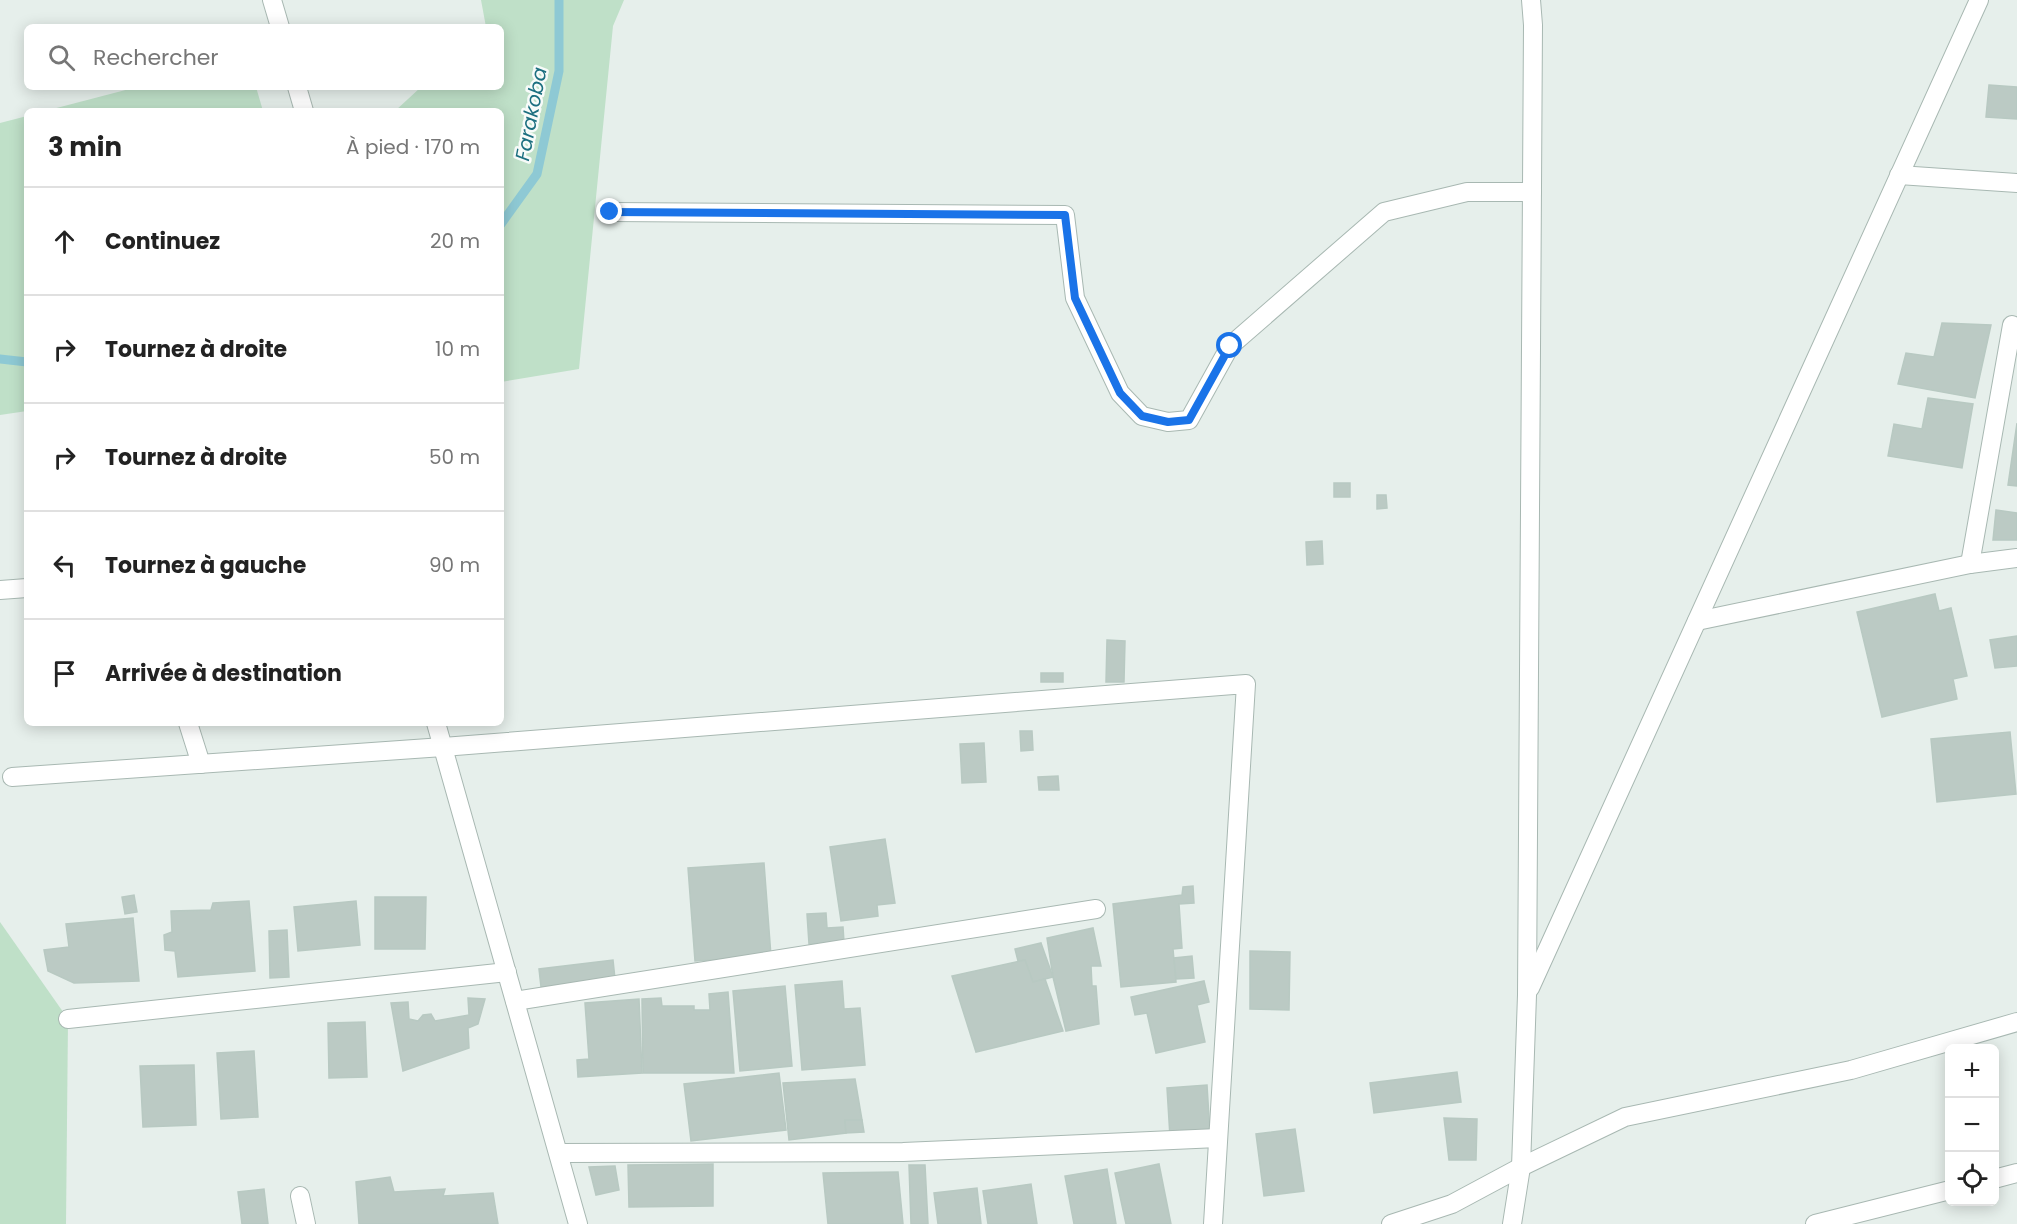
<!DOCTYPE html>
<html lang="fr">
<meta charset="utf-8">
<style>
body{margin:0;font-family:Poppins,sans-serif;background:#f2f2f2;color:#222}
.controls{position:absolute;right:18px;bottom:18px;display:grid;overflow:hidden;border-radius:9px;box-shadow:0 3px 15px #0003}
.controls button{width:54px;height:54px;display:grid;place-items:center;padding:0;border:0;border-bottom:2px solid #e0e0e0;background:#fff;color:#222;font:30px sans-serif}
.stop{position:absolute;width:18px;height:18px;margin:-14px;border:4px solid #1a73e8;border-radius:50%;background:#fff}
.stop.end{background:#1a73e8;border-color:#fff;box-shadow:0 2px 6px #0008}
.list{margin:0;padding:0;list-style:none}
h2{display:flex;justify-content:space-between;align-items:center;height:78px;margin:0;padding:0 24px;font-size:26px}
h2 small{font-size:20px;font-weight:400;color:#767676}
.list li{display:grid;grid-template-columns:39px 1fr auto;gap:18px;align-items:center;box-sizing:border-box;height:108px;padding:0 24px;border-top:2px solid #e0e0e0}
.list b{display:block;font-size:22px;white-space:nowrap}
.list em{font-size:20px;font-style:normal;color:#767676}
.icon{flex:none;width:33px;height:33px;fill:none;stroke:currentColor;stroke-width:2;stroke-linecap:round;stroke-linejoin:round}
.map{position:relative;flex:none;width:2017px;height:1224px;overflow:hidden}
.search{position:absolute;background:#fff;box-shadow:0 3px 15px #0003;left:24px;top:24px;width:480px;height:66px;display:flex;align-items:center;gap:15px;box-sizing:border-box;padding:0 21px;border-radius:9px;color:#767676;font-size:22px}
.panel{position:absolute;background:#fff;box-shadow:0 3px 15px #0003;left:24px;top:108px;width:480px;height:618px;border-radius:9px}
.map>svg:first-child{display:block}
.green{fill:#bfe0c8}
.lines{fill:none;stroke-linecap:round;stroke-linejoin:round}
.stream{stroke:#8ec9d4;stroke-width:9}
.building{fill:#bbcac4;stroke:#b8c9c2;stroke-width:1.5}
.minor-casing{stroke:#a8b8b2;stroke-width:20}
.minor{stroke:#fff;stroke-width:18}
.route{stroke:#1a73e8;stroke-width:8}
.labels{text-anchor:middle;stroke-width:5;stroke-linejoin:round;paint-order:stroke}
.water-label{font-size:20px;font-style:italic;fill:#1c6f80;stroke:#f7fbf9}
</style>
<div class="map">
<svg width="2017" height="1224" viewBox="0 0 2017 1224">
<rect width="100%" height="100%" fill="#e6efeb"/>
<!-- green -->
<g class="green">
<polygon points="481,0 624,0 613,26 579,369 501,382 501,111 395,111 421,87 501,87 501,27 486,27"/>
<polygon points="137,87 256,87 263,111 45,111"/>
<polygon points="27,116 27,411 0,415 0,123"/>
<polygon points="0,922 68,1019 66,1224 0,1224"/>
</g>
<g class="lines">
<!-- stream -->
<g class="stream">
<polyline points="501,224 537,174 559,71 559,0"/>
<polyline points="0,359 27,362"/>
</g>
</g>
<!-- building -->
<g class="building">
<polygon points="1989,85 2017,87 2017,119 1986,117"/>
<polygon points="1942,323 1991,325 1975,398 1898,384 1906,353 1934,357"/>
<polygon points="1928,398 1973,404 1962,468 1888,456 1894,424 1922,429"/>
<polygon points="2017,423 2017,486 2008,485"/>
<rect x="1334" y="483" width="16" height="14"/>
<polygon points="1377,495 1386,495 1387,508 1377,509"/>
<polygon points="1996,510 2017,513 2017,540 1993,540"/>
<polygon points="1322,541 1323,564 1307,565 1306,542"/>
<polygon points="1935,594 1939,611 1951,608 1967,676 1953,679 1957,699 1882,717 1857,612"/>
<polygon points="2017,636 2017,666 1995,668 1990,640"/>
<polygon points="1107,640 1125,641 1124,682 1106,682"/>
<rect x="1041" y="673" width="22" height="9"/>
<polygon points="1020,731 1032,731 1033,750 1021,751"/>
<polygon points="2010,732 2016,794 1937,802 1931,739"/>
<polygon points="984,743 986,782 962,783 960,744"/>
<polygon points="1058,776 1059,790 1039,790 1038,777"/>
<polygon points="885,839 895,903 877,905 878,916 841,921 830,847"/>
<polygon points="764,863 771,956 695,961 688,868"/>
<polygon points="1193,886 1194,903 1179,904 1182,948 1173,949 1176,982 1121,987 1113,904 1182,895 1183,887"/>
<polygon points="134,895 137,912 125,914 122,897"/>
<polygon points="375,897 426,897 425,949 375,949"/>
<polygon points="249,901 255,971 178,977 175,951 165,950 164,935 172,932 171,911 211,910 213,903"/>
<polygon points="356,901 360,945 298,951 294,907"/>
<polygon points="826,913 827,928 843,927 844,942 809,944 807,914"/>
<polygon points="133,918 139,981 74,983 48,971 44,950 69,947 66,924"/>
<polygon points="1093,928 1101,966 1091,966 1092,986 1096,986 1099,1024 1066,1031 1053,977 1047,938"/>
<polygon points="287,930 289,977 270,978 269,931"/>
<polygon points="1041,943 1053,977 1033,982 1025,960 1018,961 1015,949"/>
<polygon points="1250,951 1290,952 1289,1010 1250,1009"/>
<polygon points="1192,956 1194,978 1176,979 1174,958"/>
<polygon points="613,960 615,979 541,987 539,969"/>
<polygon points="1025,960 1033,982 1045,979 1063,1031 976,1052 952,976"/>
<polygon points="842,981 844,1009 860,1008 865,1065 802,1070 795,985"/>
<polygon points="1204,981 1209,1002 1197,1005 1205,1042 1156,1053 1147,1013 1135,1015 1131,997"/>
<polygon points="785,986 792,1066 740,1071 733,991"/>
<polygon points="728,992 734,1073 643,1073 642,999 661,998 662,1006 694,1006 694,1010 710,1010 709,994"/>
<polygon points="468,998 485,999 478,1024 468,1028 469,1048 403,1071 391,1003 408,1002 409,1019 418,1021 423,1015 431,1014 435,1021 469,1015"/>
<polygon points="639,999 642,1073 578,1077 577,1060 589,1059 585,1003"/>
<polygon points="365,1022 367,1077 329,1078 328,1023"/>
<polygon points="254,1051 258,1117 221,1119 217,1053"/>
<polygon points="194,1065 196,1125 143,1127 140,1066"/>
<polygon points="1457,1072 1461,1102 1374,1113 1370,1083"/>
<polygon points="779,1073 786,1130 691,1141 684,1084"/>
<polygon points="855,1079 862,1120 845,1120 846,1133 789,1140 783,1083"/>
<polygon points="1207,1085 1210,1134 1170,1137 1167,1088"/>
<polygon points="1444,1118 1477,1119 1476,1160 1449,1160"/>
<polygon points="845,1120 862,1120 864,1132 846,1133"/>
<polygon points="1295,1129 1304,1191 1264,1196 1256,1134"/>
<polygon points="713,1164 713,1206 629,1207 628,1165"/>
<polygon points="1159,1164 1171,1224 1126,1224 1115,1173"/>
<polygon points="909,1165 925,1165 928,1224 911,1224"/>
<polygon points="615,1166 619,1190 596,1195 589,1167"/>
<polygon points="1107,1169 1116,1224 1074,1224 1065,1176"/>
<polygon points="898,1172 903,1224 828,1224 823,1173"/>
<polygon points="390,1177 394,1192 445,1189 443,1196 493,1193 498,1224 359,1224 356,1182"/>
<polygon points="1031,1184 1037,1224 988,1224 983,1191"/>
<polygon points="977,1188 981,1224 938,1224 934,1193"/>
<polygon points="264,1189 268,1224 242,1224 238,1192"/>
</g>
<g class="lines">
<!-- minor casing -->
<g class="minor-casing">
<g id="minor">
<polyline points="272,0 280,27"/>
<polyline points="297,87 304,111"/>
<polyline points="1899,175 2017,183"/>
<polyline points="610,212 1065,215 1075,298 1120,393 1142,416 1168,422 1189,420 1230,346 1384,212 1467,192 1532,192"/>
<polyline points="1970,564 2012,325"/>
<polyline points="0,590 27,588"/>
<polyline points="1697,621 1970,564 2017,558"/>
<polyline points="188,723 201,764"/>
<polyline points="436,723 578,1224"/>
<polyline points="12,777 443,747 1246,684 1213,1224"/>
<polyline points="1530,988 1979,0"/>
<polyline points="515,1001 1096,909"/>
<polyline points="68,1019 507,972"/>
<polyline points="559,1153 903,1152 1218,1138"/>
<polyline points="1994,1179 2017,1173"/>
<polyline points="300,1196 306,1224"/>
<polyline points="1391,1224 1452,1204 1521,1167 1625,1117 1851,1070 2017,1022"/>
<polyline points="1512,1224 1521,1167 1527,995 1533,25 1531,0"/>
<polyline points="1815,1224 1950,1190"/>
</g>
</g>
<!-- minor -->
<use href="#minor" class="minor"/>
</g>
<g class="lines">
<!-- route -->
<polyline class="route" points="610,212 1065,215 1075,298 1120,393 1142,416 1168,422 1189,420 1230,346"/>
</g>
<g class="labels">
<!-- water labels -->
<g class="water-label">
<text transform="translate(531 114) rotate(-79)" y="7">Farakoba</text>
</g>
</g>
</svg>
<div class="controls">
<button>+</button>
<button>−</button>
<button><svg class="icon" aria-label="locate" viewBox="0 0 24 24"><circle cx="12" cy="12" r="6"/><path d="M12 2v4M12 18v4M2 12h4M18 12h4"/></svg></button>
</div>
<div class="stop" style="left:1230px;top:346px"></div>
<div class="stop end" style="left:610px;top:212px"></div>
<div class="search"><svg class="icon" aria-label="search" viewBox="0 0 24 24"><circle cx="10" cy="10" r="6"/><path d="M15 15l6 6"/></svg>Rechercher</div>
<section class="panel">
<h2>3 min<small>À pied · 170 m</small></h2>
<ul class="list">
<li><svg class="icon" aria-label="ahead" viewBox="0 0 24 24"><path d="M12 20V5M6 11l6-6 6 6"/></svg><div><b>Continuez</b></div><em>20 m</em></li>
<li><svg class="icon" aria-label="right" viewBox="0 0 24 24"><path d="M7 20v-9h11M14 6l5 5-5 5"/></svg><div><b>Tournez à droite</b></div><em>10 m</em></li>
<li><svg class="icon" aria-label="right" viewBox="0 0 24 24"><path d="M7 20v-9h11M14 6l5 5-5 5"/></svg><div><b>Tournez à droite</b></div><em>50 m</em></li>
<li><svg class="icon" aria-label="left" viewBox="0 0 24 24"><path d="M17 20v-9H6M10 6l-5 5 5 5"/></svg><div><b>Tournez à gauche</b></div><em>90 m</em></li>
<li><svg class="icon" aria-label="arrive" viewBox="0 0 24 24"><path d="M6 21V4h12l-3 4 3 4H6"/></svg><div><b>Arrivée à destination</b></div></li>
</ul>
</section>
</div>
